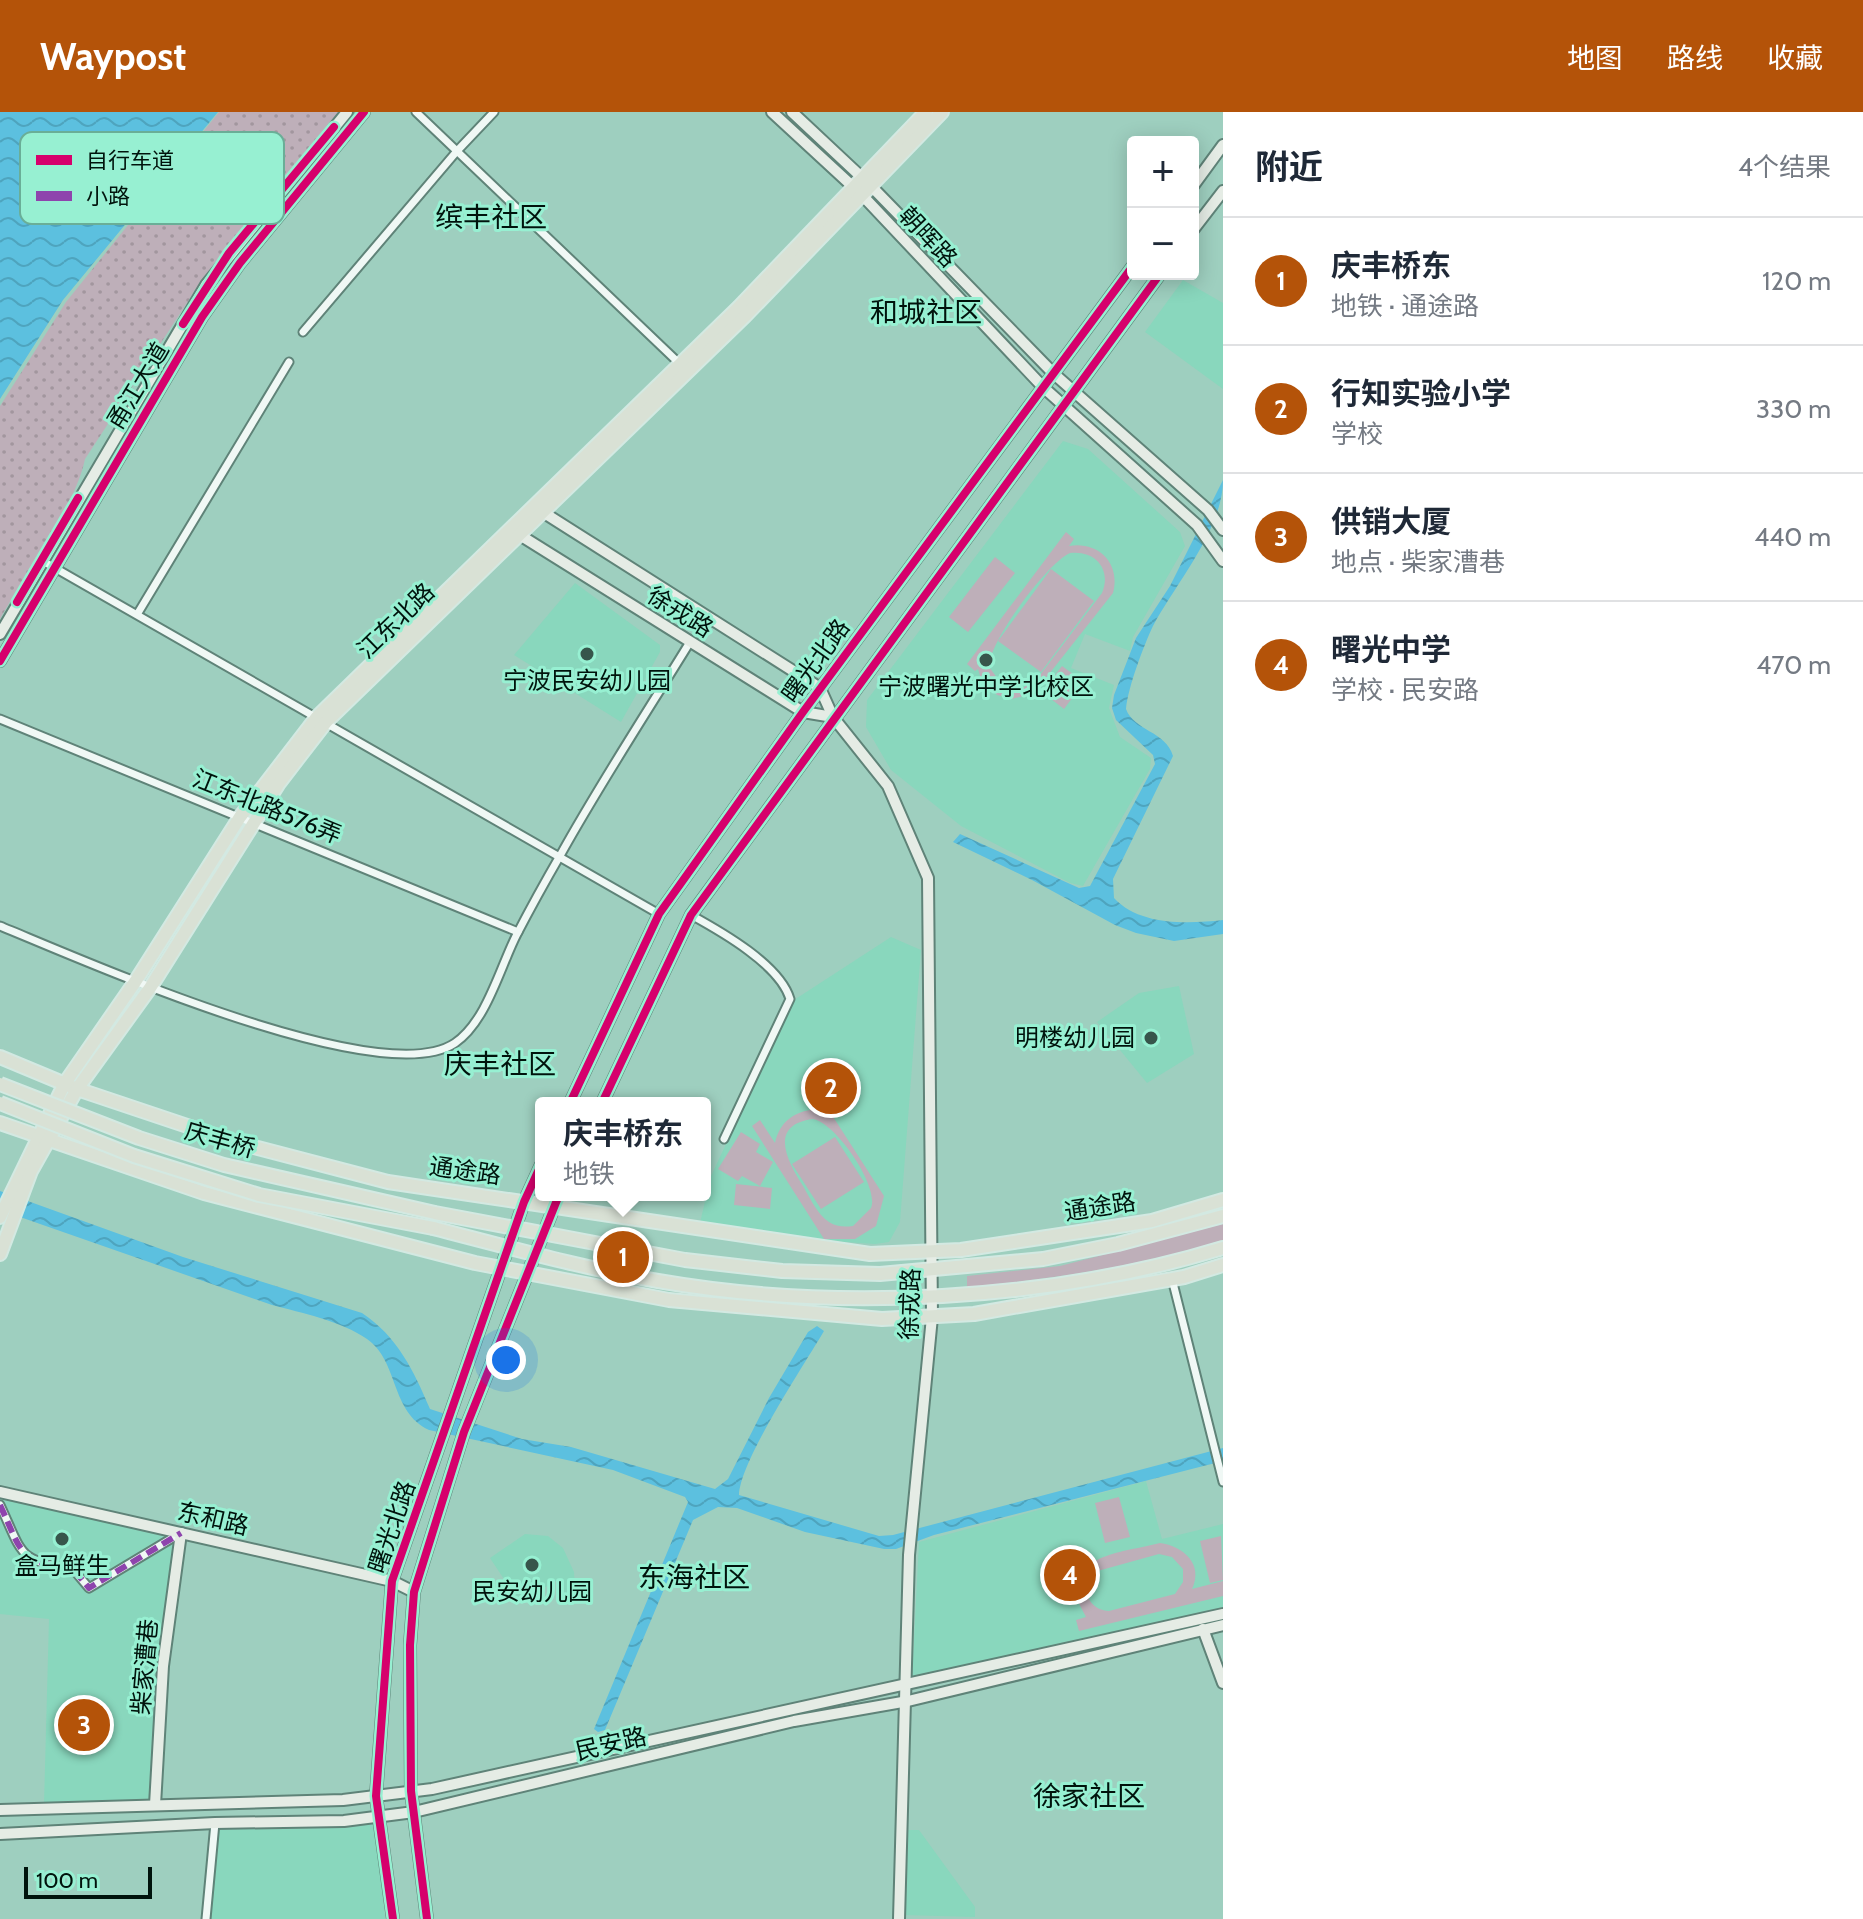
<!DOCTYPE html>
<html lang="zh">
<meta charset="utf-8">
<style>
body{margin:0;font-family:Cabin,"Noto Sans SC",sans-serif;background:#f6f6f7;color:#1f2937}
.controls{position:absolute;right:24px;top:24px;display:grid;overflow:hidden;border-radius:8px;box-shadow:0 4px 20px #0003}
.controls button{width:72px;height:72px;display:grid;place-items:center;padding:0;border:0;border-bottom:2px solid #e0e1e3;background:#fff;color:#1f2937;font:40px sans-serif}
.scale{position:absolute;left:24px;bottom:20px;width:128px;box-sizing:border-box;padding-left:8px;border:4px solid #00130c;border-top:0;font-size:22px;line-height:28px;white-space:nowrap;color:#00130c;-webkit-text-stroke:6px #97f0d2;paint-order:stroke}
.you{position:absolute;left:506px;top:1248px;width:28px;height:28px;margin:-20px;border:6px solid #fff;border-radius:50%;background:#1a73e8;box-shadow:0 0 0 12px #1a73e833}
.badge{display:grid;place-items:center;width:52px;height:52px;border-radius:50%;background:#b45309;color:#fff;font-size:26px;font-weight:700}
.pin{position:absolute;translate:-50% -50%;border:4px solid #fff;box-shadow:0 2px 8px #0006}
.popup{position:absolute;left:535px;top:985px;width:176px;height:104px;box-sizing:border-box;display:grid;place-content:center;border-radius:8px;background:#fff;filter:drop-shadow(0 2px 6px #0005);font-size:26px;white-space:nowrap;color:#747a83}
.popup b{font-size:30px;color:#1f2937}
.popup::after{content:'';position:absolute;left:50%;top:100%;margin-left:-16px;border:16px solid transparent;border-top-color:#fff}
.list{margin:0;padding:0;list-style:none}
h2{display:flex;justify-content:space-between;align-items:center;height:104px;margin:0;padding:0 32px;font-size:34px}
h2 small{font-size:26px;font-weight:400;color:#747a83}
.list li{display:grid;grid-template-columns:52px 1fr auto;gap:24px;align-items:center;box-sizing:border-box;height:128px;padding:0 32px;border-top:2px solid #e0e1e3}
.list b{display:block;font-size:30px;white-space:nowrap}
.list p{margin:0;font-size:26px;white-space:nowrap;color:#747a83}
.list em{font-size:26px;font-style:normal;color:#747a83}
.map{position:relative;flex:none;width:1223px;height:1807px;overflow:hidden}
header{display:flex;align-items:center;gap:48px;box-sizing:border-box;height:112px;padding:0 40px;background:#b45309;color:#fff}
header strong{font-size:38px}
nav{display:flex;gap:44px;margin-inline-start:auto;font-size:28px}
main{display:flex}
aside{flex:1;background:#fff}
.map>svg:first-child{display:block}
.built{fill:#89d7bd}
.grass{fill:#beafb9;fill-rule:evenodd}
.park{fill:url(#park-dots)}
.water{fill:url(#water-waves)}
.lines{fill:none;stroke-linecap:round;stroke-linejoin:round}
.street-casing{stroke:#5f8378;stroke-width:11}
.secondary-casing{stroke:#5f8378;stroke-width:14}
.primary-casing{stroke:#d3e9e2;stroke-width:16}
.street{stroke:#f0f8f5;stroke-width:7}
.secondary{stroke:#e5ece5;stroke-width:10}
.primary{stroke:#d9e1d5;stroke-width:12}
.primary-bridge-casing{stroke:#d3e9e2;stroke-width:16;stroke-linecap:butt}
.primary-bridge{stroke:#d9e1d5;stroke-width:12}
.quiet{stroke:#8e44ad;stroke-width:6;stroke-dasharray:12 6;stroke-linecap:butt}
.cycleway-casing{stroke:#97f0d2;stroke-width:13}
.cycleway{stroke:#d6006c;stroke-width:8}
.poi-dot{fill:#37554b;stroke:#97f0d2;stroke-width:3}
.labels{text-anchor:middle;stroke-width:6;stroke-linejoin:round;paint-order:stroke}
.street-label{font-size:24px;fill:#00130c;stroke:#97f0d2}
.poi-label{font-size:24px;fill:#00130c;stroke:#97f0d2}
.quarter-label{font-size:28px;fill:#00130c;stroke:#97f0d2}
.key{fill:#97f0d2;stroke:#6aae97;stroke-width:2}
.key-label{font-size:22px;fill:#00130c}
</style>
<header>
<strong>Waypost</strong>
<nav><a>地图</a><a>路线</a><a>收藏</a></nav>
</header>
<main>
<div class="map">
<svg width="1223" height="1807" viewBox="0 0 1223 1807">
<defs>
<pattern id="park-dots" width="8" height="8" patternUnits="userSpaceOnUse" patternTransform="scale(2)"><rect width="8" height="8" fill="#beafb9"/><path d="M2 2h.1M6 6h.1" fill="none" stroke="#a2969e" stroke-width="1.8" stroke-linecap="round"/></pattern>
<pattern id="water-waves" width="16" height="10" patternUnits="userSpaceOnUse" patternTransform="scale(2)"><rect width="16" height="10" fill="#5cc0df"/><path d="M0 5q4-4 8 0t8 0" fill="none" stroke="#4ea4be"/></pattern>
</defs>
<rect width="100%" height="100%" fill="#9ecfbf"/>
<!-- built -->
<g class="built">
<polygon points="1183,168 1223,191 1223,277 1145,220"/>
<polygon points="1063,329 1088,337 1180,420 1185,434 1133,525 1130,539 1085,522 1071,556 1114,573 1109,596 1120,625 1151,646 1150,657 1083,774 1070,771 961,714 891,658 866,615 867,588"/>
<polygon points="575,471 660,533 660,540 621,610 514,543"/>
<polygon points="891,825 921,838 900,1110 889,1130 875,1132 787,1126 699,1115 711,1064 794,888"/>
<polygon points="1179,874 1194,942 1147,971 1097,910 1139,881"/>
<polygon points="1146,1369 1162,1427 1223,1412 1223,1495 912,1568 919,1430"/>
<polygon points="0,1385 178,1424 161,1530 152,1690 44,1692 49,1507 0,1502"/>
<polygon points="525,1422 548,1424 563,1436 574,1460 575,1475 565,1482 556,1469 519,1490 490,1446"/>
<polygon points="377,1710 385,1807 209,1807 219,1715 344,1716"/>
<polygon points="907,1718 919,1718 975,1795 975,1805 903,1803"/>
</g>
<!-- grass -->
<g class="grass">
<path d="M1066 420 1074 427 1069 434C1098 429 1121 451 1113 481L1034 581 1012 587 997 583 981 567 978 557 975 559 967 552ZM1070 441C1095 438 1112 457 1102 481L1037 567 1021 577 1004 575 989 555C988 531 1047 451 1070 441Z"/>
<polygon points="995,445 1015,461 968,520 949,505"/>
<polygon points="1051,457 1094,489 1041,560 998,529"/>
<polygon points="1062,554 1084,570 1064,597 1042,580"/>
<path d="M815 997 830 1000 884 1084 876 1114 855 1127H824L752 1014 760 1008 775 1031C780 1009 794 1000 815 997ZM813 1007C836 1011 880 1075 871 1096L853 1114C844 1115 837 1115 829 1110 817 1102 810 1086 803 1074 788 1050 767 1013 813 1007Z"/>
<polygon points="741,1020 760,1032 756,1040 773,1050 760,1074 742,1064 738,1069 718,1057"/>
<polygon points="835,1025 864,1070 821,1097 792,1052"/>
<polygon points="736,1072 772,1076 770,1097 734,1093"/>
<path d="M1223 1112V1128C1139 1154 1054 1167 967 1175V1164L1060 1154Z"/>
<polygon points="1119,1385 1130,1425 1105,1431 1095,1391"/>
<polygon points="1221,1424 1223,1468 1210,1471 1200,1429"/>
<path d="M1160 1431C1183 1434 1204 1452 1192 1477L1223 1469V1484L1079 1519 1076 1508 1086 1505 1073 1480C1080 1440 1127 1440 1160 1431ZM1159 1442 1172 1445 1183 1457V1470L1175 1482 1109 1499C1094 1498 1086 1488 1086 1473L1094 1460Z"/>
</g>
<!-- park -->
<path class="park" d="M219 0H341L204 165 85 347C75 395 25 462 0 507V294L66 190Z"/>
<!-- water -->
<g class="water">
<polygon points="0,0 218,0 63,188 0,287"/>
<path d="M1223 368C1223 417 1176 471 1153 514 1144 533 1128 575 1126 597 1134 619 1166 619 1173 644L1113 767 1114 786C1140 814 1188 812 1223 808V822L1174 829 1136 821 1115 813 1032 768 953 730 960 722 1079 776 1090 774 1155 652 1153 643 1116 608 1112 596 1114 583 1136 526 1170 474Z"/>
<path d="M0 1079 183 1145 362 1201C397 1224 414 1259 430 1297L522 1327 571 1335 715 1377 728 1367 769 1286 808 1220 817 1214 824 1219C804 1253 740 1349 739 1383L879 1424 893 1423 1223 1336V1349L934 1423 896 1437H884L805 1420 737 1396 718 1395 693 1408 605 1618 598 1620 594 1617 688 1390 685 1385 613 1358 429 1318C390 1300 399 1249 367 1227 341 1209 302 1201 272 1193L0 1098Z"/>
</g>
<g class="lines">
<!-- street casing -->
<g class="street-casing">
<g id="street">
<polyline points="416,0 681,253"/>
<polyline points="303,220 457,39 494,0"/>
<polyline points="41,448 659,802"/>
<polyline points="138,501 289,250"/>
<polyline points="0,607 518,820"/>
<path d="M691 803C722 820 780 853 790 887L724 1027"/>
<path d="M0 814C81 847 381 981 455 931 487 909 500 855 517 822 531 795 546 768 561 742 601 670 647 600 690 530"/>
<polyline points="1172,1167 1223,1370"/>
<path d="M0 1393C23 1442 17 1449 73 1457L89 1476 179 1422"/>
<polyline points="206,1807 215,1711"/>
</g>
</g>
<!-- secondary casing -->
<g class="secondary-casing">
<g id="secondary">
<polyline points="772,0 862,83 1043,275 1197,413 1223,449"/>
<polyline points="792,0 871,74 1053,261 1208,398 1223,418"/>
<polyline points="1193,74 1223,33"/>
<polyline points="1193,118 1223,79"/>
<polyline points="538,397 820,576 833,605 888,674 928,766 932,1205 909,1443 899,1807"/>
<polyline points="515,420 803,600 833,605"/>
<polyline points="0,522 206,173 347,0"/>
<polyline points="0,549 202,205 240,151 364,0"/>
<polyline points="570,991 659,802 803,600 1133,154"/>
<polyline points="602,991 691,803 1160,162"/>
<polyline points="0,1380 392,1469 414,1480"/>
<polyline points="1203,1517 1223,1571"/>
<polyline points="155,1693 163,1554 181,1421"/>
<polyline points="0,1698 343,1688 432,1677 1223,1502"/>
<polyline points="0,1722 215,1711 344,1709 414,1700 794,1609 908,1589 1223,1513"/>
<polyline points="393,1807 376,1684 392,1469 524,1090 541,1053"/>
<polyline points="427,1807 411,1679 410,1533 414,1480 464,1320 559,1083"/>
</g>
</g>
<!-- primary casing -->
<g class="primary-casing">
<g id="primary">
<polyline points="0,945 77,977 235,1030 388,1070 870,1142 961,1138 1152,1109 1223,1088"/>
<polyline points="0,1011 204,1081 475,1151 669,1188 882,1207 974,1202 1184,1165 1223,1153"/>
<polyline points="435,1101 685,1148 782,1159 880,1162 1043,1147 1118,1132 1223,1104"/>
<polyline points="0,1105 65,971 135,870 240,705 317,605 739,195 926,0"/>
<path d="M433 1116C507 1135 582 1156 658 1169 836 1200 1050 1189 1223 1136"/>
<polyline points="0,1142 31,1059 77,977 150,876 279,671 326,610 745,204 942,0"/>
</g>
</g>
<!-- street -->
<use href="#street" class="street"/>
<!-- secondary -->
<use href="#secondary" class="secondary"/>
<!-- primary -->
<use href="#primary" class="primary"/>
<!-- primary-bridge casing -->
<g class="primary-bridge-casing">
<g id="primary-bridge">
<polyline points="0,972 139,1026 224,1053 435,1101"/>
<polyline points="0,991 134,1044 259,1083 433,1116"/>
</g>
</g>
<!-- primary-bridge -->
<use href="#primary-bridge" class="primary-bridge"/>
<!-- quiet -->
<path class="quiet" d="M0 1393C23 1442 17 1449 73 1457L89 1476 181 1421"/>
<!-- cycleway casing -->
<g class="cycleway-casing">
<g id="cycleway">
<polyline points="183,212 229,141 334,15"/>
<polyline points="17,490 78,386"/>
<polyline points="0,549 202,205 240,151 364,0"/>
<polyline points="570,991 659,802 803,600 1133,154"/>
<polyline points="602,991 691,803 1160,162"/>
<polyline points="393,1807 376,1684 392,1469 524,1090 541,1053"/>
<polyline points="427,1807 411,1679 410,1533 414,1480 464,1320 559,1083"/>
</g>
</g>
<!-- cycleway -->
<use href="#cycleway" class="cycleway"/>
</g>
<!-- markers -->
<g class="poi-dot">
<circle cx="587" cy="542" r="8"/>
<circle cx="986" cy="548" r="8"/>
<circle cx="1151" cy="926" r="8"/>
<circle cx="62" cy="1427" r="8"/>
<circle cx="532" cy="1453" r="8"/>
</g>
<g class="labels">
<!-- street labels -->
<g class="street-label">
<text transform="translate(928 125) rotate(47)" y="8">朝晖路</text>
<text transform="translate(138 274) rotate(-59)" y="8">甬江大道</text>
<text transform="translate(680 500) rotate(32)" y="8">徐戎路</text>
<text transform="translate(396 509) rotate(-44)" y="8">江东北路</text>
<text transform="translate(816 549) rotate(-54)" y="8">曙光北路</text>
<text transform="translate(267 695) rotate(22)" y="8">江东北路576弄</text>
<text transform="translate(220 1028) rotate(16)" y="8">庆丰桥</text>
<text transform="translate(465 1059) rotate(8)" y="8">通途路</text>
<text transform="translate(1100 1095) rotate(-9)" y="8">通途路</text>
<text transform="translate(910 1192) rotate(-88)" y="8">徐戎路</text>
<text transform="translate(213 1407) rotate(13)" y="8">东和路</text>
<text transform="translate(392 1415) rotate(-71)" y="8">曙光北路</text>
<text transform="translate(145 1555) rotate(-85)" y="8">柴家漕巷</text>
<text transform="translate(611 1632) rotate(-13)" y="8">民安路</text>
</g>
<!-- poi labels -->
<g class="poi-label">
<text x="587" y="577">宁波民安幼儿园</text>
<text x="986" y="583">宁波曙光中学北校区</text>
<text x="1135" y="934" text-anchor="end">明楼幼儿园</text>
<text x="62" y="1462">盒马鲜生</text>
<text x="532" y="1488">民安幼儿园</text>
</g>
<!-- quarter labels -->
<g class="quarter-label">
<text x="491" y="115">缤丰社区</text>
<text x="926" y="210">和城社区</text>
<text x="500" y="962">庆丰社区</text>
<text x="694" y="1475">东海社区</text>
<text x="1089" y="1694">徐家社区</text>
</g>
</g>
<!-- legend -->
<rect x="20" y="20" width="264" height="92" rx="12" class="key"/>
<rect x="36" y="43" width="36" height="10" fill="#d6006c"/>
<rect x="36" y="79" width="36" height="10" fill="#8e44ad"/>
<g class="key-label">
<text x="86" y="56">自行车道</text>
<text x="86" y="92">小路</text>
</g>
</svg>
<div class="controls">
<button>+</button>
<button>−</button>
</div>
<div class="scale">100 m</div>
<div class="you"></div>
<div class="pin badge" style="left:623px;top:1145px">1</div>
<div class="popup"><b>庆丰桥东</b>地铁</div>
<div class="pin badge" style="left:831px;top:976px">2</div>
<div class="pin badge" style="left:84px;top:1613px">3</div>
<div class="pin badge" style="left:1070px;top:1463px">4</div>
</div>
<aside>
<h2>附近<small>4个结果</small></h2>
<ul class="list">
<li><span class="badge">1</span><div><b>庆丰桥东</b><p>地铁 · 通途路</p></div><em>120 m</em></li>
<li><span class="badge">2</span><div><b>行知实验小学</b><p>学校</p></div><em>330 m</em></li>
<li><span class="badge">3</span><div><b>供销大厦</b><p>地点 · 柴家漕巷</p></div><em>440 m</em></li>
<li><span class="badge">4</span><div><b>曙光中学</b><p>学校 · 民安路</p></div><em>470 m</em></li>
</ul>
</aside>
</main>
